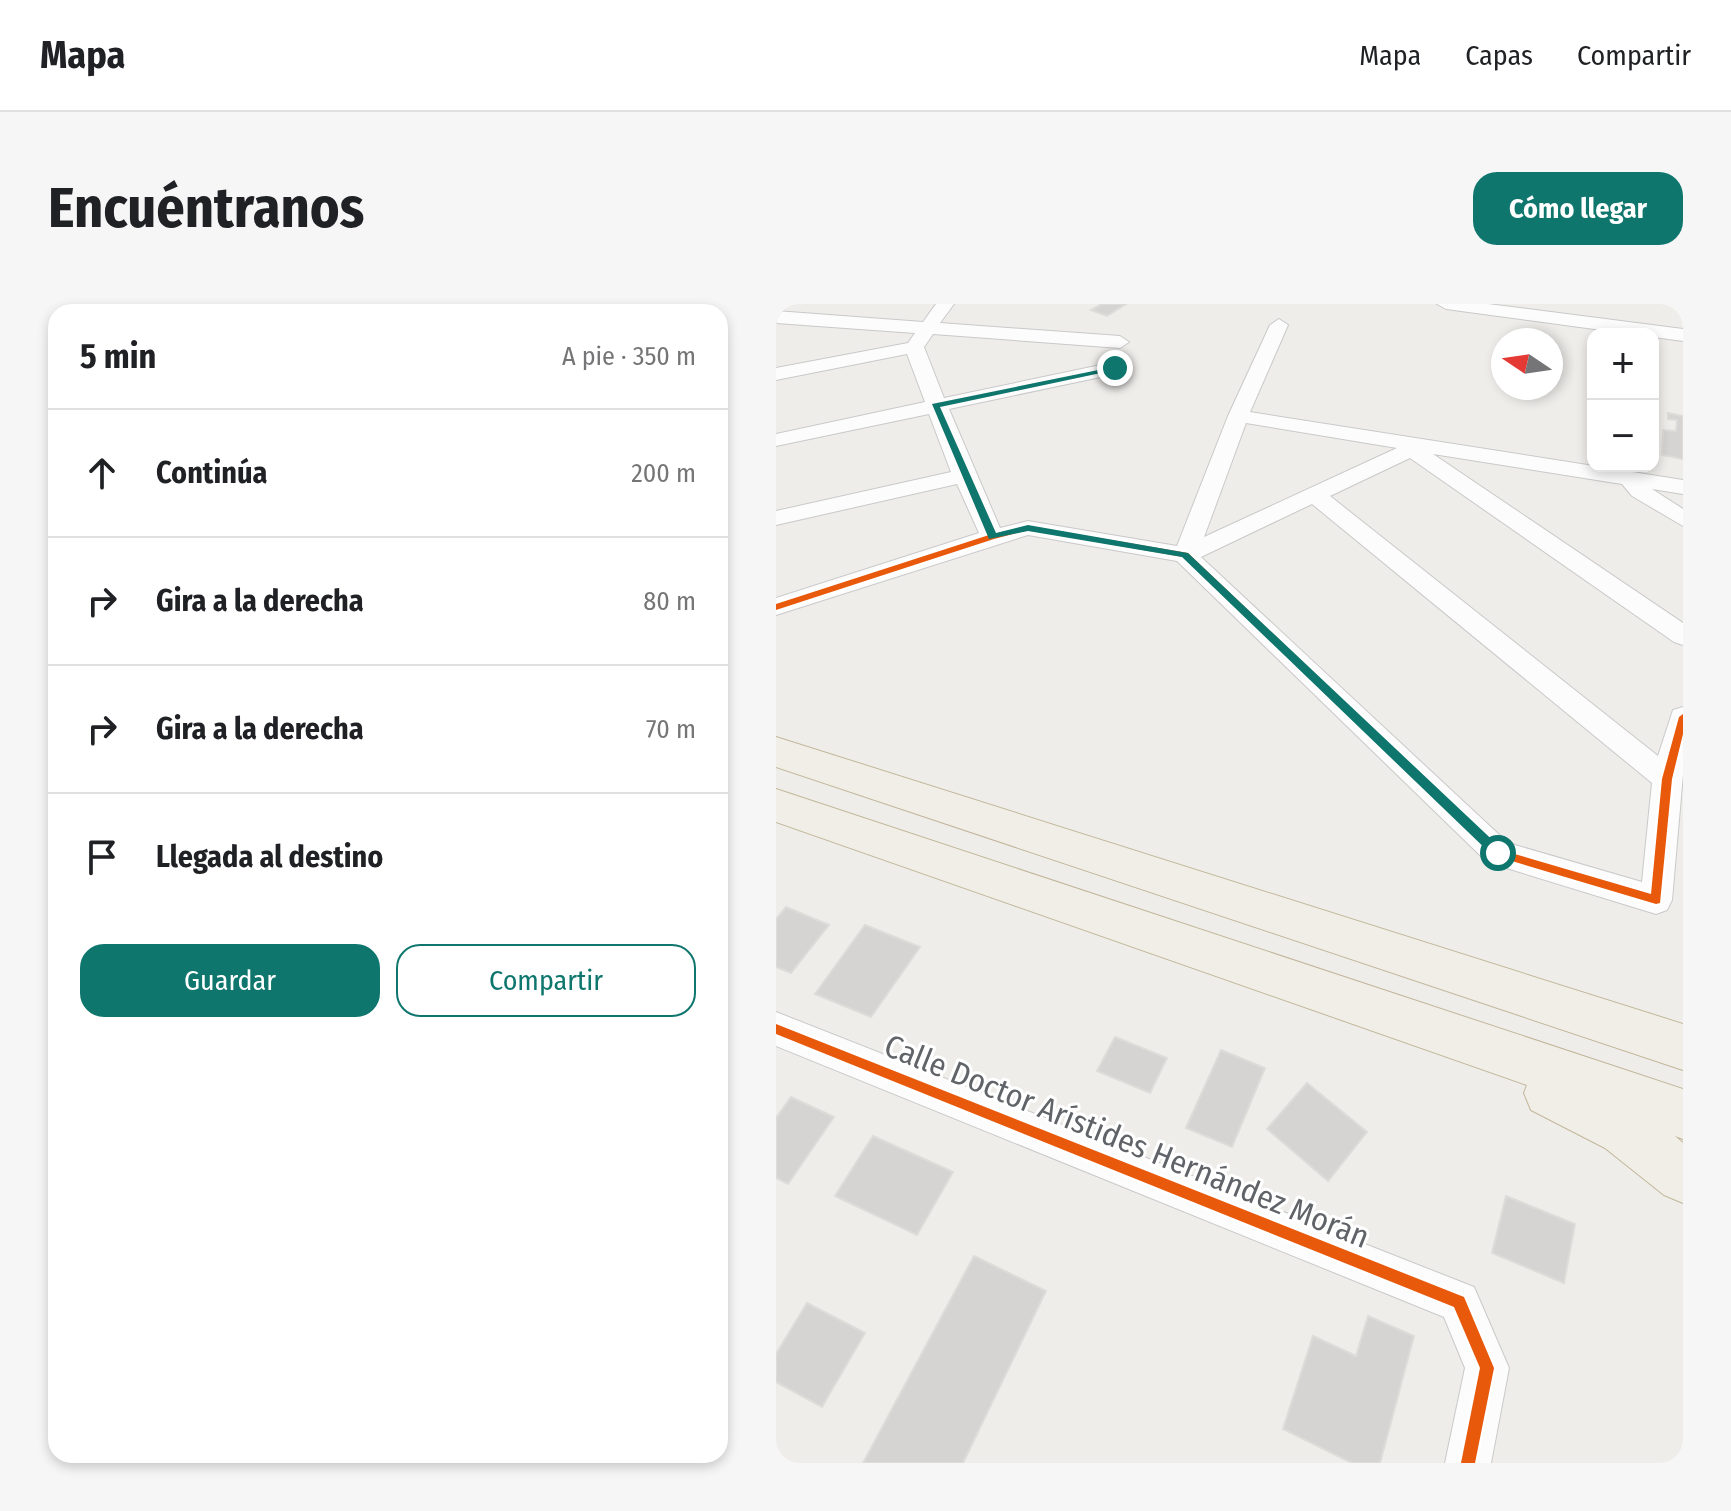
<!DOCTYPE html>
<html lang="es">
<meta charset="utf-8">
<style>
body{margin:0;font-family:"Fira Sans Condensed",sans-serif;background:#f6f6f6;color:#202124}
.controls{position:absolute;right:24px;top:24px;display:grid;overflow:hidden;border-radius:16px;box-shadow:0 4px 12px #0003}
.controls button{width:72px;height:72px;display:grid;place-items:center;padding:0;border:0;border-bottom:2px solid #e0e0e0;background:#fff;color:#202124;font:40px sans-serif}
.compass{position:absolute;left:715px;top:24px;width:72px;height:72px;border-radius:50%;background:#fff;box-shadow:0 4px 12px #0003;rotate:283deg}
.stop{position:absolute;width:24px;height:24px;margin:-18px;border:6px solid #0f766e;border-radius:50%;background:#fff}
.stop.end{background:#0f766e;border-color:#fff;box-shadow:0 2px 8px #0008}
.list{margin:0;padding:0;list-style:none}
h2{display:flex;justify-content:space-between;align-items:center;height:104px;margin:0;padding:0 32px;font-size:34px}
h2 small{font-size:26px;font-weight:400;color:#757577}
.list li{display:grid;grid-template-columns:52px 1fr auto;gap:24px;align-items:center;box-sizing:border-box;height:128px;padding:0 32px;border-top:2px solid #e0e0e0}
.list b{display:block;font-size:30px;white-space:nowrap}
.list em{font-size:26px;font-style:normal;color:#757577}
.actions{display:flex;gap:16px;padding:24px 32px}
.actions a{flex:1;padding:18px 0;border:2px solid #0f766e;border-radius:24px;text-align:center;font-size:28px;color:#0f766e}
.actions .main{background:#0f766e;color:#fff}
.icon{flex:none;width:44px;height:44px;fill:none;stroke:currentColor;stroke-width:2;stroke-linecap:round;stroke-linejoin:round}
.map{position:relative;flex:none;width:907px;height:1159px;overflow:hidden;border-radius:24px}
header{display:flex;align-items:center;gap:48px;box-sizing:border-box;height:112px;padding:0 40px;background:#fff;border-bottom:2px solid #e0e0e0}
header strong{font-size:38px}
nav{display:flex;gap:44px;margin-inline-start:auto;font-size:28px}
.intro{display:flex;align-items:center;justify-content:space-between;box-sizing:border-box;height:192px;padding:0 48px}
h1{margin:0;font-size:56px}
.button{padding:20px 36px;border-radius:24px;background:#0f766e;color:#fff;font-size:28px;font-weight:700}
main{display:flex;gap:48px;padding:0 48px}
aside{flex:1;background:#fff;border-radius:24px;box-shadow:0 4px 12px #0003}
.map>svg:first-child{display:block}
.building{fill:#d5d4d3;stroke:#dedcd9;stroke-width:2}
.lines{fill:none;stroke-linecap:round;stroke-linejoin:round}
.minor-casing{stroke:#c9c9c9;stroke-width:2}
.trunk-casing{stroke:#c2b79b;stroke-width:2}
.minor{fill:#fdfcfc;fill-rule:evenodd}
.trunk{fill:#f0eee7;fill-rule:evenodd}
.cycleway-casing{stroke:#fff;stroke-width:5}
.cycleway{fill:#e8590c;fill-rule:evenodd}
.route{fill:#0f766e}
.labels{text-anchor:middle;stroke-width:6;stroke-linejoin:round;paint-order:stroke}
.near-street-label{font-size:32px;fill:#606367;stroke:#fff}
</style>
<header>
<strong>Mapa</strong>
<nav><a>Mapa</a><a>Capas</a><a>Compartir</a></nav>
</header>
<div class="intro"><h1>Encuéntranos</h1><a class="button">Cómo llegar</a></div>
<main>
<aside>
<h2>5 min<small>A pie · 350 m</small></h2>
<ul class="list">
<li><svg class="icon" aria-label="ahead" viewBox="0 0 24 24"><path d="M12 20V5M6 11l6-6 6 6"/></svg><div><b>Continúa</b></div><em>200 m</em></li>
<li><svg class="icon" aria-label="right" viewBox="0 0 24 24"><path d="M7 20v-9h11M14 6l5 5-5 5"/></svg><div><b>Gira a la derecha</b></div><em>80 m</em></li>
<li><svg class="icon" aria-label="right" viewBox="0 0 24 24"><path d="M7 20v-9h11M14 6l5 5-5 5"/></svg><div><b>Gira a la derecha</b></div><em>70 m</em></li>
<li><svg class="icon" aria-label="arrive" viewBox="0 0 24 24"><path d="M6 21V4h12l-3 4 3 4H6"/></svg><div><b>Llegada al destino</b></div></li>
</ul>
<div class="actions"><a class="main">Guardar</a><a>Compartir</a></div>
</aside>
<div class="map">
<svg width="907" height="1159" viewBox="0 0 907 1159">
<rect width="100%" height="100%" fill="#efedea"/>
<!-- building -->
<g class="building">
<polygon points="326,0 350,0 331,12 315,6"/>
<polygon points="892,109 907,112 907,155 886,151 887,126 900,127 901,116 892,115"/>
<polygon points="10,603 53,621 15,669 0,663 0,615"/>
<polygon points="89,621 144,643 95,713 39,690"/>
<polygon points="339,733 391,754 374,789 321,767"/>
<polygon points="445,746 489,764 456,843 410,824"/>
<polygon points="531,779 591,828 552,877 491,825"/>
<polygon points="15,793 58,813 12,880 0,874 0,814"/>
<polygon points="97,832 177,868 141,931 59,892"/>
<polygon points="730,892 799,920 788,979 716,949"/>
<polygon points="198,952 270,987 187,1159 87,1159"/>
<polygon points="31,999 89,1029 46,1103 0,1078 0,1050"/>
<polygon points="592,1012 638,1032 604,1159 576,1159 507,1125 537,1032 580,1052"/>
</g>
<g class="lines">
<!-- minor casing -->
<g class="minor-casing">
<g id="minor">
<path d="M160 0H178L164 19 344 32 353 38 344 44 157 30 148 43 168 94 339 58 349 64 339 70 173 105 224 224 252 217 401 242 452 112 494 21 503 15 512 21 474 108 907 176V190L876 185 907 205V222L856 192 846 180 657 150 907 319V341L898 338 634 154 554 192 882 452 897 406 907 403V470L896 596 891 606 880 610 711 558 401 257 252 231 0 311V294L203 229 181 180 0 221V207L175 168 153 110 0 142V130L149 98 131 50 0 76V64L132 39 139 29 0 19V7L147 18ZM470 119 621 144 428 233ZM536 200 876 479 866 578 732 539 425 253Z"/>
<polygon points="661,0 712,0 907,25 907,37 670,5"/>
<polygon points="0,708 698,983 733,1064 715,1159 669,1159 689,1064 668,1013 0,742"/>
</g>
</g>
<!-- trunk casing -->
<g class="trunk-casing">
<g id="trunk">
<polygon points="0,433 907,720 907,766 0,463"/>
<polygon points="0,485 907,785 907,835 899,832 907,839 907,899 888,891 829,844 755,806 748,789 751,781 0,518"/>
</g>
</g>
<!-- minor -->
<use href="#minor" class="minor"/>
<!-- trunk -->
<use href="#trunk" class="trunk"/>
<!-- cycleway casing -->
<g class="cycleway-casing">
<g id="cycleway">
<polygon points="252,222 412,249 725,546 875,590 886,475 903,413 907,410 907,430 896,475 884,599 880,600 719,552 407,253 252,226 218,235 0,306 0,300 213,231"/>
<polygon points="0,720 688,993 718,1064 699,1159 685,1159 704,1064 678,1003 0,730"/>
</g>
</g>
<!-- cycleway -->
<use href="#cycleway" class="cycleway"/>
</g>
<!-- route -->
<polygon class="route" points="342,62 339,66 164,103 220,229 252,221 412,249 726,545 726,552 717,552 406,253 252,227 213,235 156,100"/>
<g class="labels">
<!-- near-street labels -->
<g class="near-street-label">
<text transform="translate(351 837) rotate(22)" y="11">Calle Doctor Arístides Hernández Morán</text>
</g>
</g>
</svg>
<div class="controls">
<button>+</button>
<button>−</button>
</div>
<svg class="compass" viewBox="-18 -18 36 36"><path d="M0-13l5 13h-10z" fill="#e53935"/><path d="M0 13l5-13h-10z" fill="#757577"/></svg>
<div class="stop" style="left:722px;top:549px"></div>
<div class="stop end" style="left:339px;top:64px"></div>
</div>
</main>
